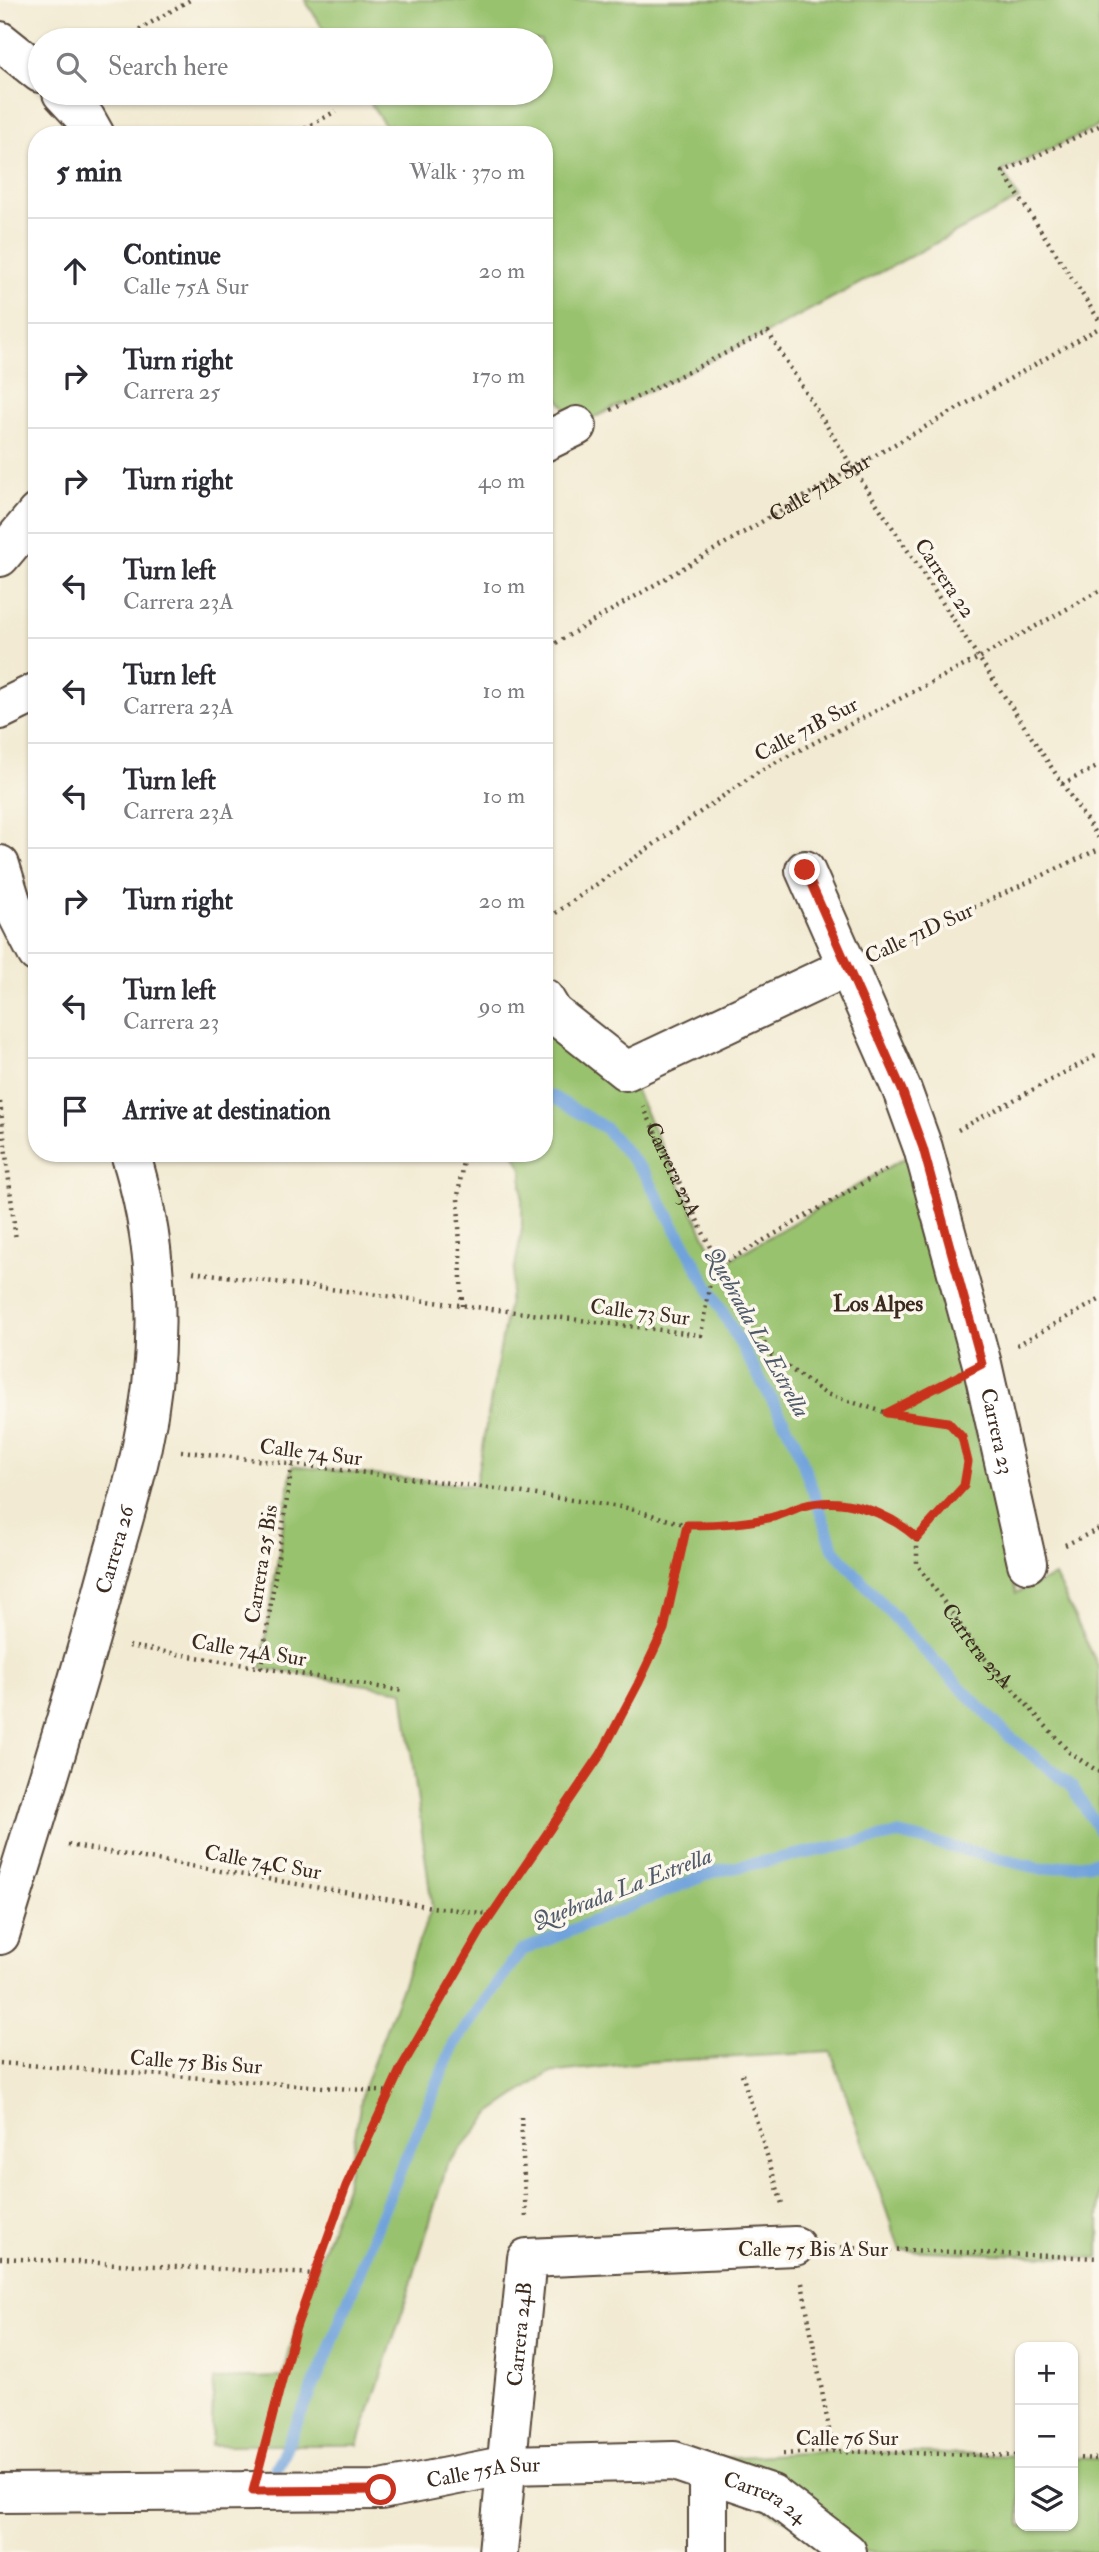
<!DOCTYPE html>
<meta charset="utf-8">
<style>
body{margin:0;font-family:"IM FELL Double Pica",serif;background:#f2f2f3;color:#2b2b33}
.controls{position:absolute;right:21px;bottom:21px;display:grid;overflow:hidden;border-radius:14px;box-shadow:0 2px 5px #0004}
.controls button{width:63px;height:63px;display:grid;place-items:center;padding:0;border:0;border-bottom:2px solid #e1e1e2;background:#fff;color:#2b2b33;font:35px sans-serif}
.stop{position:absolute;width:21px;height:21px;margin:-16px;border:5px solid #c8321e;border-radius:50%;background:#fff}
.stop.end{background:#c8321e;border-color:#fff;box-shadow:0 2px 7px #0008}
.list{margin:0;padding:0;list-style:none}
h2{display:flex;justify-content:space-between;align-items:center;height:91px;margin:0;padding:0 28px;font-size:30px}
h2 small{font-size:23px;font-weight:400;color:#7c7c81}
.list li{display:grid;grid-template-columns:46px 1fr auto;gap:21px;align-items:center;box-sizing:border-box;height:105px;padding:0 28px;border-top:2px solid #e1e1e2}
.list b{display:block;font-size:26px;white-space:nowrap}
.list p{margin:0;font-size:23px;white-space:nowrap;color:#7c7c81}
.list em{font-size:23px;font-style:normal;color:#7c7c81}
.icon{flex:none;width:38px;height:38px;fill:none;stroke:currentColor;stroke-width:2;stroke-linecap:round;stroke-linejoin:round}
.map{position:relative;flex:none;width:1099px;height:2552px;overflow:hidden}
.search{position:absolute;background:#fff;box-shadow:0 2px 5px #0004;left:28px;top:28px;width:525px;height:77px;display:flex;align-items:center;gap:18px;box-sizing:border-box;padding:0 24px;border-radius:38px;color:#7c7c81;font-size:26px}
.panel{position:absolute;background:#fff;box-shadow:0 2px 5px #0004;left:28px;top:126px;width:525px;height:1036px;border-radius:28px}
.map>svg:first-child{display:block}
.green{fill:#99c26e;stroke:#6a7646;stroke-width:2}
.lines{fill:none;stroke-linecap:round;stroke-linejoin:round}
.stream{stroke:#6fa2db;stroke-width:12}
.minor-casing{stroke:#564739;stroke-width:42}
.path{stroke:#564739;stroke-width:4.5;stroke-dasharray:2 5;stroke-linecap:butt}
.minor{stroke:#fff;stroke-width:38}
.route{stroke:#c8321e;stroke-width:9}
.labels{text-anchor:middle;stroke-width:7;stroke-linejoin:round;paint-order:stroke}
.street-label{font-size:21px;fill:#3b2a1e;stroke:#fbf7ec}
.neighbourhood-label{font-size:23px;font-weight:bold;fill:#3b2a1e;stroke:#fbf7ec}
.water-label{font-size:23px;font-style:italic;fill:#505a6a;stroke:#fbf7ec}
</style>
<div class="map">
<svg width="1099" height="2552" viewBox="0 0 1099 2552">
<rect width="100%" height="100%" fill="#fbf7ec"/>
<filter id="ink" filterUnits="userSpaceOnUse"><feTurbulence type="fractalNoise" baseFrequency=".0143" numOctaves="2"/><feDisplacementMap in="SourceGraphic" scale="14" xChannelSelector="R" yChannelSelector="G"/><feConvolveMatrix kernelMatrix="1 2 1 2 8 2 1 2 1" color-interpolation-filters="sRGB"/></filter>
<filter id="wash" filterUnits="userSpaceOnUse"><feTurbulence type="fractalNoise" baseFrequency=".00686" numOctaves="4" result="noise"/><feDisplacementMap in="SourceGraphic" scale="28" xChannelSelector="R" yChannelSelector="G"/><feGaussianBlur stdDeviation="1.57" result="paint"/><feColorMatrix in="noise" values="0 0 0 0 0 0 0 0 0 0 0 0 0 0 0 0 0 1.4 0 .05"/><feComposite in="paint" operator="in"/></filter>
<g filter="url(#wash)">
<rect width="100%" height="100%" fill="#f2ead2"/>
<!-- green -->
<g class="green">
<polygon points="305,0 1099,0 1099,126 1003,171 1019,199 768,332 577,426 544,376 544,135 391,135 364,93 541,93 541,40 330,40"/>
<polygon points="544,1029 626,1071 719,1266 908,1156 1016,1593 1055,1576 1099,1668 1099,2258 900,2250 831,2052 646,2062 549,2073 493,2111 447,2165 405,2304 358,2445 211,2445 214,2379 283,2377 295,2330 346,2186 363,2090 432,1907 403,1691 261,1668 292,1466 475,1486 522,1229 522,1169 514,1153 544,1153"/>
<polygon points="833,2451 1020,2456 1020,2526 1073,2526 1073,2458 1099,2459 1099,2552 847,2552 674,2461"/>
</g>
<g class="lines">
<!-- stream -->
<g class="stream">
<polyline points="544,1095 553,1097 605,1128 645,1174 795,1441 834,1550 921,1647 1004,1732 1073,1788 1099,1830"/>
<polyline points="275,2472 326,2358 380,2218 454,2044 521,1951 713,1872 898,1834 1042,1869 1099,1862"/>
</g>
</g>
</g>
<g filter="url(#ink)">
<g class="lines">
<!-- minor casing -->
<g class="minor-casing">
<g id="minor">
<polyline points="0,41 40,73"/>
<polyline points="62,93 86,119 95,135"/>
<polyline points="544,442 577,426"/>
<polyline points="0,557 37,513"/>
<polyline points="0,710 37,692"/>
<polyline points="0,865 12,904 37,953"/>
<path id="s4" d="M805 870 902 1090 923 1148 982 1364 1027 1563"/>
<polyline points="544,998 553,1013 626,1071 849,966"/>
<path id="s5" d="M0 1935C35 1821 71 1709 102 1595 115 1545 132 1496 142 1446 163 1350 160 1247 130 1153"/>
<path id="s6" d="M0 2493 381 2490 508 2465 674 2461 772 2494 847 2552"/>
<path id="s7" d="M498 2552 527 2258 795 2246"/>
<polyline points="708,2552 708,2473"/>
</g>
</g>
<!-- path -->
<g class="path">
<polyline points="121,40 190,0"/>
<polyline points="1099,126 1003,172 1099,320"/>
<polyline points="293,135 336,111"/>
<polyline points="611,410 768,332 853,468 1099,839"/>
<path id="s1" d="M544 650 853 468 1099 328"/>
<polyline points="1062,784 1099,766"/>
<polyline points="544,921 759,771 979,658 1099,591"/>
<polyline points="885,949 1099,849"/>
<polyline points="0,1102 16,1241"/>
<path id="s2" d="M643 1106 719 1266 772 1356 826 1394 887 1413 948 1422 953 1427"/>
<polyline points="958,1130 1099,1054"/>
<polyline points="193,1272 701,1335 712,1270 889,1168"/>
<polyline points="462,1306 458,1197 464,1153"/>
<polyline points="1017,1345 1099,1300"/>
<polyline points="887,1413 944,1383"/>
<polyline points="181,1451 475,1486 627,1508 687,1525 724,1525 773,1517 804,1505 827,1503 849,1505 869,1510 900,1523 917,1538"/>
<path id="s3" d="M965 1481 964 1486 917 1538V1564L981 1654 1070 1753 1099 1772"/>
<polyline points="1065,1545 1099,1529"/>
<polyline points="129,1646 403,1691"/>
<polyline points="261,1668 292,1466"/>
<polyline points="68,1845 432,1907 491,1914"/>
<polyline points="0,2063 390,2092"/>
<polyline points="742,2074 783,2207"/>
<polyline points="521,2117 526,2219"/>
<polyline points="834,2247 1099,2258"/>
<polyline points="0,2258 315,2274"/>
<polyline points="802,2283 833,2451"/>
<polyline points="264,2450 295,2330 346,2186 401,2068 482,1929 601,1754 638,1684 664,1629 687,1525"/>
<polyline points="783,2454 833,2451 1020,2456"/>
<polyline points="1073,2458 1099,2459"/>
</g>
<!-- minor -->
<use href="#minor" class="minor"/>
</g>
</g>
<g class="lines" filter="url(#ink)">
<!-- route -->
<path class="route" d="M381 2490 253 2491 295 2330 346 2186 401 2068 482 1929 601 1754 638 1684 664 1629 687 1525C715 1525 745 1524 773 1517 783 1515 793 1509 803 1506 843 1495 888 1512 917 1538L964 1486 968 1462 962 1437 948 1422 887 1413 982 1364 923 1148 902 1090 805 870"/>
</g>
<g class="labels">
<!-- street labels -->
<g class="street-label">
<text dy="7" stroke="none"><textPath href="#s1" startOffset="320">Calle 71A Sur</textPath></text>
<text transform="translate(945 578) rotate(56)" y="7">Carrera 22</text>
<text transform="translate(806 729) rotate(-28)" y="7">Calle 71B Sur</text>
<text transform="translate(919 933) rotate(-25)" y="7">Calle 71D Sur</text>
<text dy="7" stroke="none"><textPath href="#s2" startOffset="70">Carrera 23A</textPath></text>
<text transform="translate(640 1312) rotate(7)" y="7">Calle 73 Sur</text>
<text dy="7" stroke="none"><textPath href="#s4" startOffset="595">Carrera 23</textPath></text>
<text transform="translate(311 1452) rotate(7)" y="7">Calle 74 Sur</text>
<text dy="7" stroke="none"><textPath href="#s5" startOffset="402">Carrera 26</textPath></text>
<text transform="translate(261 1564) rotate(-81)" y="7">Carrera 25 Bis</text>
<text dy="7" stroke="none"><textPath href="#s3" startOffset="203">Carrera 23A</textPath></text>
<text transform="translate(249 1650) rotate(9)" y="7">Calle 74A Sur</text>
<text transform="translate(263 1862) rotate(10)" y="7">Calle 74C Sur</text>
<text transform="translate(196 2062) rotate(4)" y="7">Calle 75 Bis Sur</text>
<text x="813" y="2256">Calle 75 Bis A Sur</text>
<text dy="7" stroke="none"><textPath href="#s7" startOffset="219">Carrera 24B</textPath></text>
<text x="847" y="2445">Calle 76 Sur</text>
<text dy="7" stroke="none"><textPath href="#s6" startOffset="485">Calle 75A Sur</textPath></text>
<text dy="7" stroke="none"><textPath href="#s6" startOffset="775">Carrera 24</textPath></text>
</g>
<!-- neighbourhood labels -->
<g class="neighbourhood-label">
<text x="878" y="1311">Los Alpes</text>
</g>
<!-- water labels -->
<g class="water-label">
<text transform="translate(758 1332) rotate(61)" y="8">Quebrada La Estrella</text>
<text transform="translate(622 1888) rotate(-21)" y="8">Quebrada La Estrella</text>
</g>
</g>
</svg>
<div class="controls">
<button>+</button>
<button>−</button>
<button><svg class="icon" aria-label="layers" viewBox="0 0 24 24"><path d="M12 4l9 5-9 5-9-5zM3 14l9 5 9-5"/></svg></button>
</div>
<div class="stop" style="left:381px;top:2490px"></div>
<div class="stop end" style="left:805px;top:870px"></div>
<div class="search"><svg class="icon" aria-label="search" viewBox="0 0 24 24"><circle cx="10" cy="10" r="6"/><path d="M15 15l6 6"/></svg>Search here</div>
<section class="panel">
<h2>5 min<small>Walk · 370 m</small></h2>
<ul class="list">
<li><svg class="icon" aria-label="ahead" viewBox="0 0 24 24"><path d="M12 20V5M6 11l6-6 6 6"/></svg><div><b>Continue</b><p>Calle 75A Sur</p></div><em>20 m</em></li>
<li><svg class="icon" aria-label="right" viewBox="0 0 24 24"><path d="M7 20v-9h11M14 6l5 5-5 5"/></svg><div><b>Turn right</b><p>Carrera 25</p></div><em>170 m</em></li>
<li><svg class="icon" aria-label="right" viewBox="0 0 24 24"><path d="M7 20v-9h11M14 6l5 5-5 5"/></svg><div><b>Turn right</b></div><em>40 m</em></li>
<li><svg class="icon" aria-label="left" viewBox="0 0 24 24"><path d="M17 20v-9H6M10 6l-5 5 5 5"/></svg><div><b>Turn left</b><p>Carrera 23A</p></div><em>10 m</em></li>
<li><svg class="icon" aria-label="left" viewBox="0 0 24 24"><path d="M17 20v-9H6M10 6l-5 5 5 5"/></svg><div><b>Turn left</b><p>Carrera 23A</p></div><em>10 m</em></li>
<li><svg class="icon" aria-label="left" viewBox="0 0 24 24"><path d="M17 20v-9H6M10 6l-5 5 5 5"/></svg><div><b>Turn left</b><p>Carrera 23A</p></div><em>10 m</em></li>
<li><svg class="icon" aria-label="right" viewBox="0 0 24 24"><path d="M7 20v-9h11M14 6l5 5-5 5"/></svg><div><b>Turn right</b></div><em>20 m</em></li>
<li><svg class="icon" aria-label="left" viewBox="0 0 24 24"><path d="M17 20v-9H6M10 6l-5 5 5 5"/></svg><div><b>Turn left</b><p>Carrera 23</p></div><em>90 m</em></li>
<li><svg class="icon" aria-label="arrive" viewBox="0 0 24 24"><path d="M6 21V4h12l-3 4 3 4H6"/></svg><div><b>Arrive at destination</b></div></li>
</ul>
</section>
</div>
